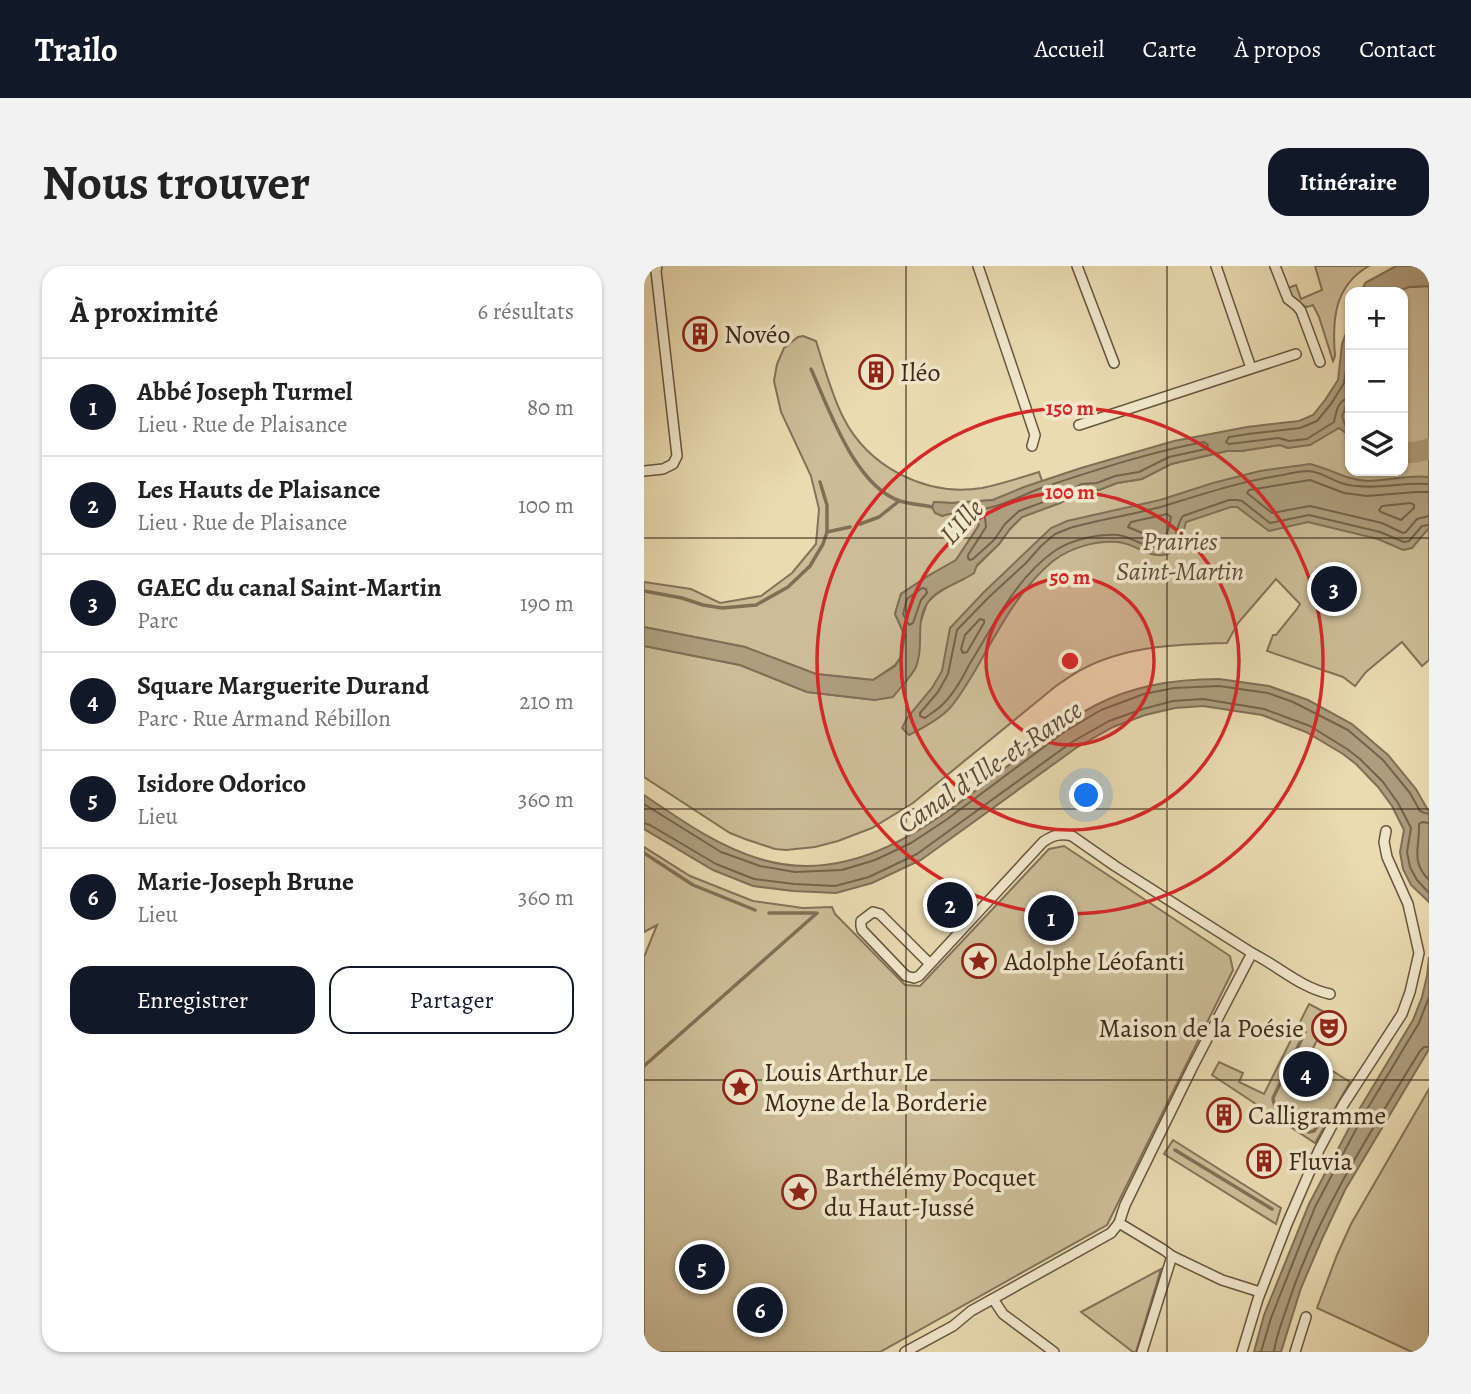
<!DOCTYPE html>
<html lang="fr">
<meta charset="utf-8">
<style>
body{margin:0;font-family:Alegreya,serif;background:#f2f2f2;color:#222}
.controls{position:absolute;right:21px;top:21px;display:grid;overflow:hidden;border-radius:14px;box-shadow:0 2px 5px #0004}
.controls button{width:63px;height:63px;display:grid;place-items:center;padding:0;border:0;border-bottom:2px solid #e0e0e0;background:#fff;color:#222;font:35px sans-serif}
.you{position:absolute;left:443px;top:530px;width:24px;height:24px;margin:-18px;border:5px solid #fff;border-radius:50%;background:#1a73e8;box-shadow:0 0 0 10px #1a73e833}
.badge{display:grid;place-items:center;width:46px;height:46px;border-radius:50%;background:#111827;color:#fff;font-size:23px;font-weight:700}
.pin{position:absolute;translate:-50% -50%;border:4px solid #fff;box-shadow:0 2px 7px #0006}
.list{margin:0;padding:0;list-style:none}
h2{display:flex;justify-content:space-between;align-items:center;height:91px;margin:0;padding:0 28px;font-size:30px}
h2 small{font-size:23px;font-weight:400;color:#767676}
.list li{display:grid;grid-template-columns:46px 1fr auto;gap:21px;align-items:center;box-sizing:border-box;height:98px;padding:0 28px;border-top:2px solid #e0e0e0}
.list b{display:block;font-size:26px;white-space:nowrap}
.list p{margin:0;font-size:23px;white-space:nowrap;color:#767676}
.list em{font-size:23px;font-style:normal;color:#767676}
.actions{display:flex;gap:14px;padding:21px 28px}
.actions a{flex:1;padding:16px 0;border:2px solid #111827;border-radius:21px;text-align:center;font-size:24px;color:#111827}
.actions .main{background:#111827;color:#fff}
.icon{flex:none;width:38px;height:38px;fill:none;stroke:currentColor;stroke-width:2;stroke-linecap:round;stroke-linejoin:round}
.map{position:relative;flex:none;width:785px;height:1086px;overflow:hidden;border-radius:21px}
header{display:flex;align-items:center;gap:42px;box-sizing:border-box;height:98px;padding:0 35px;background:#111827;color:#fff}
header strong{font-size:33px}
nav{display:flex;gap:38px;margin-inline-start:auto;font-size:24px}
.intro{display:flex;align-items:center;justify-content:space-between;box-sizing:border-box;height:168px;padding:0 42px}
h1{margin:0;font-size:49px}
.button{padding:18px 32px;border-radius:21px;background:#111827;color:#fff;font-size:24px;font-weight:700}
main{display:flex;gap:42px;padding:0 42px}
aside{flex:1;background:#fff;border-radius:21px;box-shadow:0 2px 5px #0004}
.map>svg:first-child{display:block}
.green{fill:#ccbd98;stroke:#84725a;stroke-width:2}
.water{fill:#ae9e7e;stroke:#806f56;stroke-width:2}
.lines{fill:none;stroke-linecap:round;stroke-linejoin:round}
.shore{stroke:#74634c;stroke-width:2}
.stream{stroke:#806f56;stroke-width:3.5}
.river{stroke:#ae9e7e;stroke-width:21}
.street-casing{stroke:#675540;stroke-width:12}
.street{stroke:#f1e8cc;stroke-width:9}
.grid{fill:none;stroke:#3b281b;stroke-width:2;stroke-opacity:0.55}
.ring{fill:none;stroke:#d62828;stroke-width:3.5}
.labels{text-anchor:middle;stroke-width:7;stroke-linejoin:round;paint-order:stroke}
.poi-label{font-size:26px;fill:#3b281b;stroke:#f1e8cc;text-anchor:start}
.park-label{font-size:26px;font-style:italic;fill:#5f4d3a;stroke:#f1e8cc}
.water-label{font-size:28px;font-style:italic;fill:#5e4b39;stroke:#f1e8cc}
.centre{fill:#d62828;stroke:#f1e8cc;stroke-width:3.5}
.ring-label{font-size:21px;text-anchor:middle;font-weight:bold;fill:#d62828;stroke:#f1e8cc;stroke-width:7;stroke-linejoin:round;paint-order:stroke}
</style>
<header>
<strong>Trailo</strong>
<nav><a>Accueil</a><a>Carte</a><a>À propos</a><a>Contact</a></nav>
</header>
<div class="intro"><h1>Nous trouver</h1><a class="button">Itinéraire</a></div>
<main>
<aside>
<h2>À proximité<small>6 résultats</small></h2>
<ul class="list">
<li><span class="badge">1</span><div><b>Abbé Joseph Turmel</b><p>Lieu · Rue de Plaisance</p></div><em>80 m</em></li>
<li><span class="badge">2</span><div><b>Les Hauts de Plaisance</b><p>Lieu · Rue de Plaisance</p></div><em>100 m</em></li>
<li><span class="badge">3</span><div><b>GAEC du canal Saint-Martin</b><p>Parc</p></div><em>190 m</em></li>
<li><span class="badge">4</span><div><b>Square Marguerite Durand</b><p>Parc · Rue Armand Rébillon</p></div><em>210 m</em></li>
<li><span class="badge">5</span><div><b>Isidore Odorico</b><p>Lieu</p></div><em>360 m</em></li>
<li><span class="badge">6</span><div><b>Marie-Joseph Brune</b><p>Lieu</p></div><em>360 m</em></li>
</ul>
<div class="actions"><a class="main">Enregistrer</a><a>Partager</a></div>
</aside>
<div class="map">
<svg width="785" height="1086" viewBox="0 0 785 1086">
<rect width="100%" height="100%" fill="#eadbb1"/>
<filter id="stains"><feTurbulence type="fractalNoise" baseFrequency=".00286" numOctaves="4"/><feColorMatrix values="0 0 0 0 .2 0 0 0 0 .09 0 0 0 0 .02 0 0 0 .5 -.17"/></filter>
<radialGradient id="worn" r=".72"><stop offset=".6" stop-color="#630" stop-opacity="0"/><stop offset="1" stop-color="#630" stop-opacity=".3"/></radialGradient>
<!-- green -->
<g class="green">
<path d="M671 0H725C690 20 688 54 691 90L689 95 675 51 669 39 663 41C653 37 647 32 644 22L652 19 657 33 678 24Z"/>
<path d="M785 20V394L778 400 758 376 722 406 711 420 699 411 623 385 629 369H632L653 343 656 338 632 313 594 357 583 377C534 378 479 380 435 405 427 409 420 415 412 420L269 537 228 562 194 575 171 581 142 584 131 583 101 573 86 567 0 511V380L96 399 163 426 231 434 275 389 276 358 283 337 290 330 305 320 320 313 355 278 366 263 378 251 416 237 441 224H455L473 217 498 213 527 198 583 185H597L636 179 644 182 695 162 702 167 704 165 698 150 706 131V205H759V26H751L765 21Z"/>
<path d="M159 70 172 75C180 100 187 127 199 151 224 201 282 231 338 222 357 218 376 212 395 206L398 215 349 234 308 237 290 236 298 250C311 246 330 244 335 259L312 294 284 310 257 328 251 348 261 370 257 391 251 399 229 414 172 408 101 381 0 361V316L47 323 76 337 117 330 148 307 172 278 175 243 167 210 137 146 130 115 133 98 140 82 154 71Z"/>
<polygon points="420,580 586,690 589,704 463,959 236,1086 7,1086 0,1082 0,691 13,659 0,666 0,581 46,610 109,635 159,642 188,641 191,648 261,719 276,720 405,583"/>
<polygon points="665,738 686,749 665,790 706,816 671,877 568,809 575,796 599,807 595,816 620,828"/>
<polygon points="785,823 785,1086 768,1086 673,1042 693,989 707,958"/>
<polygon points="529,874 637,942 632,958 520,888"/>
<polygon points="517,1003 492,1086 489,1086 437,1046"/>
</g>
<!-- water -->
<g class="water">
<polygon points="752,0 785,0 785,20 765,21 751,26 718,26 721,17"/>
<path d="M706 57V131L698 150 704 168 695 162 666 179 644 182 636 179 597 185H583L527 198 498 213 473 217 455 224H440L416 237 378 251 366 263 355 278 333 299 330 307C316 317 294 322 284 336 270 356 281 380 272 401 267 411 256 422 249 431L231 434 163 426 96 399 0 380V361L101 381 172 408 229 414 251 400 257 391 261 370 251 348 257 328 284 310 312 294 335 259C330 244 311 246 298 250L291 247 288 241 290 236 308 237 349 234 380 221 437 202 530 175 603 161 655 155 669 149 681 134 694 114 698 78Z"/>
<path d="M666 198C687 203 702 214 724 215 745 215 765 208 785 211V262L768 282 759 284 734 273 664 256 625 265 593 241H587L542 256C537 277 530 296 504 287 494 283 485 277 474 276 452 274 426 282 409 295 374 324 354 365 332 403 324 416 316 431 305 443 294 454 279 462 265 469L258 462 263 452 288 422 298 405 306 362 340 326 407 262 423 255 516 234 569 217 616 205Z"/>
<path d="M575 413 625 420 664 434 708 458 744 489 772 523 785 546V636L767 619 759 603 756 586 760 564 748 540 734 521 712 498 699 488 662 466 618 449 559 440 531 442 501 449 469 461 432 482 277 594 228 617 192 627 149 625 109 620 69 604 0 563V529C37 554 73 580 116 593 247 633 348 494 452 439 490 419 533 413 575 413Z"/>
<polygon points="785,691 785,783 701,924 678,973 657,1022 637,1086 610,1086 620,1049 665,938 713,847 769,754 778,731 783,710"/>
</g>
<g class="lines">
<!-- shore -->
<g class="shore">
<path d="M706 77 700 117 687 138 673 155 656 162 604 168 585 171 582 176 585 178 635 172 645 175 663 173 690 156C692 146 694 133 706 132"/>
<path d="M560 176 564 179 562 183 525 191 495 206 471 210 453 217 438 218 413 231 375 245 361 258 350 274 329 293 326 294 324 292V289L342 261 341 252 337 246 339 243C360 240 380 228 400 221 452 204 506 186 560 176Z"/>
<path d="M785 218C758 216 732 224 705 219 691 217 679 206 665 205 657 205 647 207 639 209 598 215 559 228 520 240 489 249 457 253 426 262L411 268 397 280 382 297 345 331 313 364 304 408 294 426 276 447V450L281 452C286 448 293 444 298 439 309 429 318 413 325 399 350 359 372 311 412 284 429 273 454 268 474 269 490 271 510 289 525 278 534 272 532 259 539 250L585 234H593L598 235 626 257 665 249 736 266 760 276 765 275 778 260 785 259"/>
<polyline points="785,226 772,226 723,230 700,227 666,214 605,224 603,227 628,247 666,240 738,257 759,267 762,266 773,253 785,250"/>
<polygon points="767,237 770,239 770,242 757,254 737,246 735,244 738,240"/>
<path d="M523 248 527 251C525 260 525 269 516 273L510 272 484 261 487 256Z"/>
<polygon points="278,322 282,323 283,327 277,334 269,357 265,359 259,348 263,333"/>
<polygon points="336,353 340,354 340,357 323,386 319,387 317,383 321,369"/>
<polyline points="0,538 77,586 116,600 151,606 198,604 231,594 267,577 302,554 420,466 457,444 500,428 530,422 575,420 624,427 649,436 704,464 739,494 766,527 776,545 781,547 785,548"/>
<polyline points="0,557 6,559 72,598 110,613 150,618 191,620 225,611 273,588 428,476 465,455 499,443 529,435 559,433 620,443 666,460 703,483 716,493 739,516 754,537 767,562 763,586 766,601 773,614 785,627"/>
<path d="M785 557 778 556 775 558C776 581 766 595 785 614"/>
<polyline points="617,1086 627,1052 671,941 719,850 775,757 785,731"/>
<path d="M630 1086C632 1069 640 1051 645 1035 675 945 727 865 776 785L780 781H785"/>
</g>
<!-- stream -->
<g class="stream">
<path d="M167 103C185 143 211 220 256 235 266 238 278 239 288 241"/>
<polyline points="176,216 183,239 183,266"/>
<polyline points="216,258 235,251 255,235"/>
<polyline points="0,325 38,332 59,339 78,342 112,339 144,321 166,300 179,278 183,266 206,261"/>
<polyline points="0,587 49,619 111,644"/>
<polyline points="125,647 171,647"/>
<path d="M661 766 629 832C629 848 652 857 665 866L670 865 680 851"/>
<polyline points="0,800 173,647"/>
<polyline points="531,884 628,943"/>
</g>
<!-- river -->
<polyline class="river" points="759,187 772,186 785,183"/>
<!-- street casing -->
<g class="street-casing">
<g id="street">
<polyline points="334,0 391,169 388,180"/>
<polyline points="433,0 470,97"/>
<polyline points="572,0 607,102"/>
<polyline points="631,0 644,33 653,40 657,45 676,96"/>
<polyline points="435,159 652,88"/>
<polyline points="0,205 19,203 29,198 33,190 12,5 13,0"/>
<path d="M608 687C634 700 657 722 686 728"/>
<path d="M286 698 236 648 229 646 217 655V660L218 664 262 710 270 712 275 710 399 576C409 569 417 567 428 570L471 600 608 687 549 800 481 939 475 957 520 984 528 990 578 1014 616 1026"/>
<polyline points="349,1033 359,1048 410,1086"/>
<polyline points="261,1086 309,1060 327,1045 467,967 475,957"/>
<polyline points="498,1086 528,990"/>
<polyline points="598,1086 614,1033 643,958 675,884 699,839 758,748 766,726 775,687 764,638 743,591 740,576 742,565"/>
<polyline points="651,1086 662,1051"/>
</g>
</g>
<!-- street -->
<use href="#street" class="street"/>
</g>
<!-- grid -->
<path class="grid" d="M262 0V1086M523 0V1086M0 272H785M0 543H785M0 814H785"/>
<!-- distance rings -->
<circle cx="426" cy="395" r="84" fill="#d62828" fill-opacity=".12"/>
<g class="ring">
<circle cx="426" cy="395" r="84"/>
<circle cx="426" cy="395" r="169"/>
<circle cx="426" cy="395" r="253"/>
</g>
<!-- icons -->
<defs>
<g id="building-ring" transform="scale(1.75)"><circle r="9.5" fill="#f1e8cc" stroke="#8f2418" stroke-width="1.5"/><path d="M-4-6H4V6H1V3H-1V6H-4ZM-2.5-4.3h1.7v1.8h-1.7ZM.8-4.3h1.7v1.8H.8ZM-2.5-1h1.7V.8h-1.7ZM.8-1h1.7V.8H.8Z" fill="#8f2418"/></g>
<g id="sight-ring" transform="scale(1.75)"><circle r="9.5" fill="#f1e8cc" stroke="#8f2418" stroke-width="1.5"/><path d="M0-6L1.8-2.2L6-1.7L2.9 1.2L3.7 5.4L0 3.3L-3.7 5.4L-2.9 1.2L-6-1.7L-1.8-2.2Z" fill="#8f2418"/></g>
<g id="theatre-ring" transform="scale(1.75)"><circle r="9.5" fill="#f1e8cc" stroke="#8f2418" stroke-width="1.5"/><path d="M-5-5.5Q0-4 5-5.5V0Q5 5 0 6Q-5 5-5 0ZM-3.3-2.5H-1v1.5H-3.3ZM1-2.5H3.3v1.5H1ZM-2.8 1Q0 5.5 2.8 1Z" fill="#8f2418"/></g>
</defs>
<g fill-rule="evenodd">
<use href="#building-ring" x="56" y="68"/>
<use href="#building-ring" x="232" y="106"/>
<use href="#sight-ring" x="335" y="695"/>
<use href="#theatre-ring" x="685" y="762"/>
<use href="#sight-ring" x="96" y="821"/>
<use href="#building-ring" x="580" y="849"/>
<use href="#building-ring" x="620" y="895"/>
<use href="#sight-ring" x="155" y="926"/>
</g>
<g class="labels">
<!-- poi labels -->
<g class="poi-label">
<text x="80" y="77">Novéo</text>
<text x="256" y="115">Iléo</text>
<text x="360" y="704">Adolphe Léofanti</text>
<text x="660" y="771" text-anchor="end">Maison de la Poésie</text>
<text x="120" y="815">Louis Arthur Le<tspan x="120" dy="30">Moyne de la Borderie</tspan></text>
<text x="604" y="858">Calligramme</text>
<text x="644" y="904">Fluvia</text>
<text x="180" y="920">Barthélémy Pocquet<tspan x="180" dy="30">du Haut-Jussé</tspan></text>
</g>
<!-- park labels -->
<g class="park-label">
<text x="536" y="284">Prairies<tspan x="536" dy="30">Saint-Martin</tspan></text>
</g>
<!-- water labels -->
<g class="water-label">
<text transform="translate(317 255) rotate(-47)" y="10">L'Ille</text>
<text transform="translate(345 500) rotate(-34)" y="10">Canal d'Ille-et-Rance</text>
</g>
</g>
<circle cx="426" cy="395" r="10" class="centre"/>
<g class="ring-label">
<text x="426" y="149">150 m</text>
<text x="426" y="233">100 m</text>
<text x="426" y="318">50 m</text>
</g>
<rect width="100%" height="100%" filter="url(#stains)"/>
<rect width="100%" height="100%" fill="url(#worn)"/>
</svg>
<div class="controls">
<button>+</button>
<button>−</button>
<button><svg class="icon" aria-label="layers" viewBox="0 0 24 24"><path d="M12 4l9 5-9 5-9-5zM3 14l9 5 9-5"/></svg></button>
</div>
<div class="you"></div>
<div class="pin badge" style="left:407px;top:652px">1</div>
<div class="pin badge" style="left:306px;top:639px">2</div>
<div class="pin badge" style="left:690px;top:323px">3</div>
<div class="pin badge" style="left:662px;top:808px">4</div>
<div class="pin badge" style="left:58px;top:1001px">5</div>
<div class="pin badge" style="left:116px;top:1044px">6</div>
</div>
</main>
